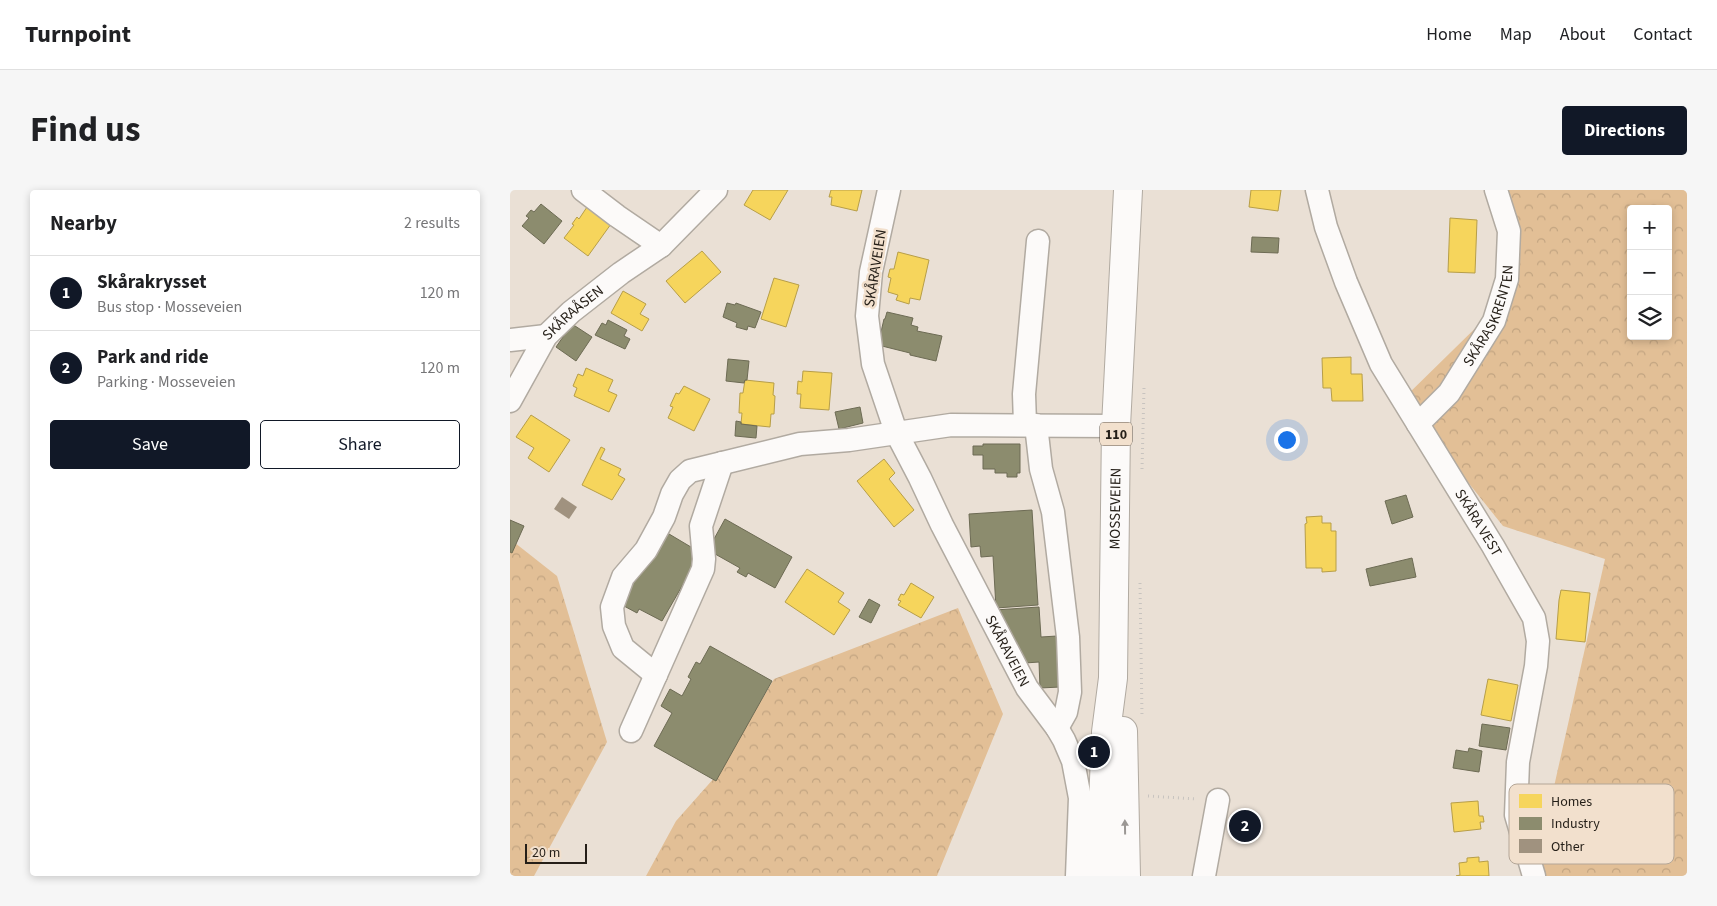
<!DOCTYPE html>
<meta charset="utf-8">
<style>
body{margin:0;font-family:"Source Sans 3",sans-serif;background:#f6f6f6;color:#202124}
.controls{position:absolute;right:15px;top:15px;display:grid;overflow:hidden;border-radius:5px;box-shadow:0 2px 8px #0003}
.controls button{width:45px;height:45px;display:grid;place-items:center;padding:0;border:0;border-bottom:1px solid #e0e0e0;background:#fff;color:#202124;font:25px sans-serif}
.scale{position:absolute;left:15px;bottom:12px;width:62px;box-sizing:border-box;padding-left:5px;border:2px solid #251f18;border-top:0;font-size:14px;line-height:18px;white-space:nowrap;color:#251f18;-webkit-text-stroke:4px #f2e0cd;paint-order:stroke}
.you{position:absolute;left:776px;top:249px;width:18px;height:18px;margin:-12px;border:4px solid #fff;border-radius:50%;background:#1a73e8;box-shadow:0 0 0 8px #1a73e833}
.badge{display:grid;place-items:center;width:32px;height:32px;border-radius:50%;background:#111827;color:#fff;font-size:16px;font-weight:700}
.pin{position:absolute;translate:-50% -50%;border:2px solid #fff;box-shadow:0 1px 5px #0006}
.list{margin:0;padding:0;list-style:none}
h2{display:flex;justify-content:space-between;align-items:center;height:65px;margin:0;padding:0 20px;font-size:21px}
h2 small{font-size:16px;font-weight:400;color:#757577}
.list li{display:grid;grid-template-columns:32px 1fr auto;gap:15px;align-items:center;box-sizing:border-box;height:75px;padding:0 20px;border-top:1px solid #e0e0e0}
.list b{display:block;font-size:19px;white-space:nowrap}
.list p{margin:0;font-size:16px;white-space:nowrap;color:#757577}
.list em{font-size:16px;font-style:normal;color:#757577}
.actions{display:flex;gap:10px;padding:15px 20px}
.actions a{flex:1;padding:11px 0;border:1px solid #111827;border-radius:5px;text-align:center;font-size:18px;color:#111827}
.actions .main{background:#111827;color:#fff}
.icon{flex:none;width:28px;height:28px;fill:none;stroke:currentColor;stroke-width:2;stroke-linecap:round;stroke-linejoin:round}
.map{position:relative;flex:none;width:1177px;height:686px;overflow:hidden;border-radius:5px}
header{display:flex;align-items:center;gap:30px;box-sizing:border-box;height:70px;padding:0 25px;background:#fff;border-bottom:1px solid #e0e0e0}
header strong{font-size:24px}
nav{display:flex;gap:28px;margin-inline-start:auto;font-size:18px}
.intro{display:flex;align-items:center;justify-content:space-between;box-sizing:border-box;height:120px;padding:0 30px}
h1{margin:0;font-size:35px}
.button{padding:12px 22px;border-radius:5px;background:#111827;color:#fff;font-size:18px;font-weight:700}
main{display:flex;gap:30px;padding:0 30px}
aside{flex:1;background:#fff;border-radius:5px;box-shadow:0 2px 8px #0003}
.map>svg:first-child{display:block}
.forest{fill:url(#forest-crowns);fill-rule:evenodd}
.homes{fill:#f6d55c;stroke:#b79e48}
.industry{fill:#8c8c6e;stroke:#6d6b54}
.building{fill:#a0927f}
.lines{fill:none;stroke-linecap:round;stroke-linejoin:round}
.minor-casing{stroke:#b1aaa1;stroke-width:25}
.highway-casing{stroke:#b1aaa1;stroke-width:30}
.path{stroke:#c7c3bf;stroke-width:3;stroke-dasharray:1 4;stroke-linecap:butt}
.minor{stroke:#fcfaf9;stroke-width:22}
.highway{stroke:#fcfaf9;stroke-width:28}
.oneway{fill:#9b9794}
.labels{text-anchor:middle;stroke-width:5;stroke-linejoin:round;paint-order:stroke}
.shield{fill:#f2e0cd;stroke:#62594e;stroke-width:1}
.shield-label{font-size:14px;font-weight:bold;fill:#251f18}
.street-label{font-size:15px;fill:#251f18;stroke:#f2e0cd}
.key{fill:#f2e0cd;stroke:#b4a697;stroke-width:1}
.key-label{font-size:14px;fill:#251f18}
</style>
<header>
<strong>Turnpoint</strong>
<nav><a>Home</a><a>Map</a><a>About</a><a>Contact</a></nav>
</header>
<div class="intro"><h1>Find us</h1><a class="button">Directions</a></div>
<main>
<aside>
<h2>Nearby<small>2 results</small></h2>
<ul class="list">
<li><span class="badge">1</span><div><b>Skårakrysset</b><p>Bus stop · Mosseveien</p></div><em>120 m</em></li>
<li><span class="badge">2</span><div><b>Park and ride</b><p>Parking · Mosseveien</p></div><em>120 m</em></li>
</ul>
<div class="actions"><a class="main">Save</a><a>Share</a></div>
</aside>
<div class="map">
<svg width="1177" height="686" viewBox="0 0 1177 686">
<defs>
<pattern id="forest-crowns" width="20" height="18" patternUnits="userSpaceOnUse" patternTransform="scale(1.25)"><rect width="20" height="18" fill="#e2bf96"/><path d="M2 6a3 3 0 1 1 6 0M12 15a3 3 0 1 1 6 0" fill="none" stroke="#c2a481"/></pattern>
</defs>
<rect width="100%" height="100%" fill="#eae0d5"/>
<!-- forest -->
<g class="forest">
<path d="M997 0H1177V686H1024L1095 369 993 336 892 210 992 112ZM1121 19H1158V146H1121Z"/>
<polygon points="0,349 47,386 97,552 24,686 0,686"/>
<polygon points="448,418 493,524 427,686 136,686 166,631 205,587 264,489"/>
</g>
<!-- homes -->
<g class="homes">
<polygon points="243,0 278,0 260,30 234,15"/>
<polygon points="321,0 352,0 347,21 321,15 322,7 319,7"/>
<polygon points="741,0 771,0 768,21 739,17"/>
<polygon points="77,17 101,34 78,66 54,48 64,35 62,34 67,27 69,29"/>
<polygon points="940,28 967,30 965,83 938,82"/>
<polygon points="192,61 211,82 175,113 156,91"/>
<polygon points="388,62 419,70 410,110 400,108 399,114 386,110 388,105 378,102 381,88 378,87 380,79 384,79"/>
<polygon points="264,88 289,95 276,137 251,129"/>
<polygon points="113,101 136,114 130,124 139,129 132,141 101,123"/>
<polygon points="841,167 841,184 852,184 853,211 822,211 821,198 813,198 812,168"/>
<polygon points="76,178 103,190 98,201 107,205 99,222 64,206 67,198 63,196 68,184 73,186"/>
<polygon points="293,181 322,183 319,220 290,218 291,204 287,204 288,191 292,192"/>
<polygon points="235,190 264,193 263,205 265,206 264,224 261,224 260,237 231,234 232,223 229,223 230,203 233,203"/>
<polygon points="174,196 200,209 184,241 158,228 163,217 160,216 166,203 169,204"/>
<polygon points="21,225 60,250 39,282 18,268 24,258 6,247"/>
<polygon points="91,257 95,259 90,269 111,279 108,285 115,289 102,310 72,295"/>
<polygon points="374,269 385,283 379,289 404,320 384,337 347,291"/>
<polygon points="812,326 812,333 821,333 821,341 826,341 826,381 812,382 812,378 796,378 795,334 797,333 796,327"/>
<polygon points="297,379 334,403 328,412 340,420 324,445 275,412"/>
<polygon points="401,393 424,407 411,428 388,415 391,411 388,410 391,404 394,405"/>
<polygon points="1051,400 1080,403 1075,452 1046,449 1049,410"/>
<polygon points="978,489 1008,495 1001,531 971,525"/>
<polygon points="968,611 969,626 973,626 974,632 970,632 971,639 944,642 941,613"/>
<polygon points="969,667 969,672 978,671 979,686 946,686 950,685 949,673 957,672 957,668"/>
</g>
<!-- industry -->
<g class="industry">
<polygon points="31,14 52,31 34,54 12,36 19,28 16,26 21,20 24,22"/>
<polygon points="742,47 769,48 768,63 741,62"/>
<polygon points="217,113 225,115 226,113 251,122 245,138 238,136 237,140 226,137 227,133 213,127"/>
<polygon points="377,122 403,128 401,135 408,137 407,141 432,146 426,171 400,165 400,163 368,155 374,129 375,129"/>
<polygon points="98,130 117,140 114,146 120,149 115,159 85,145 92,133 96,135"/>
<polygon points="62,134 82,147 66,171 46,157"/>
<polygon points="218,169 239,171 237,190 235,190 234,193 216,191"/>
<polygon points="350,217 353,233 329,239 325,222"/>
<polygon points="226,231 231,232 231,234 247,236 246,248 225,246"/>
<polygon points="473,254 510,254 510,283 507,283 507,287 497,287 497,283 485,283 485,279 473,279 473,265 463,265 463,256 473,256"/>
<polygon points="896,305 903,327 882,334 875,311"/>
<polygon points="522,320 528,415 486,418 483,366 471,367 470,356 461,357 459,324"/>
<polygon points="215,329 282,367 265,398 238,383 236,387 227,382 230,378 198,360"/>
<polygon points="0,330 14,336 2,363 0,362"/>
<polygon points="154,341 191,363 152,431 129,419 127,423 114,416 117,411 111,408"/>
<polygon points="902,368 906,387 860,396 856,379"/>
<polygon points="359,409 370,415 361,433 349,427"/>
<polygon points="529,417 531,447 547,446 550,497 530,498 529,472 515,473 515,469 512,470 485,420"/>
<polygon points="200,456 262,491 206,591 144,556 162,523 151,516 160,499 172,506 181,489 178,487 186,472 190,474"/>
<polygon points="972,534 1000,538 996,560 969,556"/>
<polygon points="959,558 972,561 969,582 943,578 946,560 958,562"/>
</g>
<!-- building -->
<polygon class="building" points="52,307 67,317 59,329 44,319"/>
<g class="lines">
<!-- minor casing -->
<g class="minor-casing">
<g id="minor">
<polyline points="73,0 107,26 151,56"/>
<path id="s1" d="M379 0 361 82 357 126 363 174 386 242 410 288 432 335 517 498 547 538 554 550 563 571 570 608 567 686"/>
<path id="s2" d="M807 0 816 37 836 92 871 174 983 356 1024 428 1028 451 1026 476 1008 572 1006 625 1024 686"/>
<polyline points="0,150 36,146"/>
<path id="s3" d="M0 211 36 146 61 122 111 83 151 56 206 0"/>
<polyline points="515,234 514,204 528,51"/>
<path id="s4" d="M908 234 939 203 984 131 997 89 999 41 986 0"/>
<polyline points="526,235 531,279 543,322 558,447 560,502 556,522 547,538"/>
<polyline points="146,485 113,458 104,436 102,417 113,387 136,360 154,327 162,304 170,290 180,281 290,254 339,250 441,235 606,236"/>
<polyline points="121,541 193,379 194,369 191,336 212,273"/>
<polyline points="694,686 708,610"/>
</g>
</g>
<!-- highway casing -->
<g class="highway-casing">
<g id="highway">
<polyline points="613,541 616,686"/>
<path id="s5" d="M590 686 596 542 603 488 606 236 618 0"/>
</g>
</g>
<!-- path -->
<g class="path">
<polyline points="632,279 634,198"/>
<polyline points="630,393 632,527"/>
<polyline points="638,606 686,609"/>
</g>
<!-- minor -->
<use href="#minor" class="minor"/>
<!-- highway -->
<use href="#highway" class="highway"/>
</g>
<!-- one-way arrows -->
<defs><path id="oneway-solid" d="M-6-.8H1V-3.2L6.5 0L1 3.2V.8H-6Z" transform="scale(1.25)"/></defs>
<use class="oneway" href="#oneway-solid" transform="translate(615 637) rotate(-91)"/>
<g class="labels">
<!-- shield labels -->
<rect class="shield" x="590" y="232.5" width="32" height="23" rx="4"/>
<g class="shield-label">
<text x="606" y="249">110</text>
</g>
<!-- street labels -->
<g class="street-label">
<text transform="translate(365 78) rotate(-81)" y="5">SKÅRAVEIEN</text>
<text dy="5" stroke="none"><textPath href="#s3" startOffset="110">SKÅRAÅSEN</textPath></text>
<text dy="5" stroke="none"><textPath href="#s4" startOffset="132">SKÅRASKRENTEN</textPath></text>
<text dy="5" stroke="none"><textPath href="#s5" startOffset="368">MOSSEVEIEN</textPath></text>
<text dy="5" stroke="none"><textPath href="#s2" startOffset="372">SKÅRA VEST</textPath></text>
<text dy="5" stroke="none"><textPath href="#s1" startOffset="494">SKÅRAVEIEN</textPath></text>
</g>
</g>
<!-- legend -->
<rect x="999" y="594" width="165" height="80" rx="8" class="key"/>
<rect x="1009" y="604" width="23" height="14" fill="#f6d55c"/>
<rect x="1009" y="627" width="23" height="13" fill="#8c8c6e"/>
<rect x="1009" y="649" width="23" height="14" fill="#a0927f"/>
<g class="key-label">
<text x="1041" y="616">Homes</text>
<text x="1041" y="638">Industry</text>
<text x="1041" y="661">Other</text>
</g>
</svg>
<div class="controls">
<button>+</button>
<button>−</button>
<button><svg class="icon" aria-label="layers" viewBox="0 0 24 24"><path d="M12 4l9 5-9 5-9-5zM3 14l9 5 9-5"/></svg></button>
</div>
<div class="scale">20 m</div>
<div class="you"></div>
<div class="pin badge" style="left:584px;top:562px">1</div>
<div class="pin badge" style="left:735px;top:636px">2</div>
</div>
</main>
